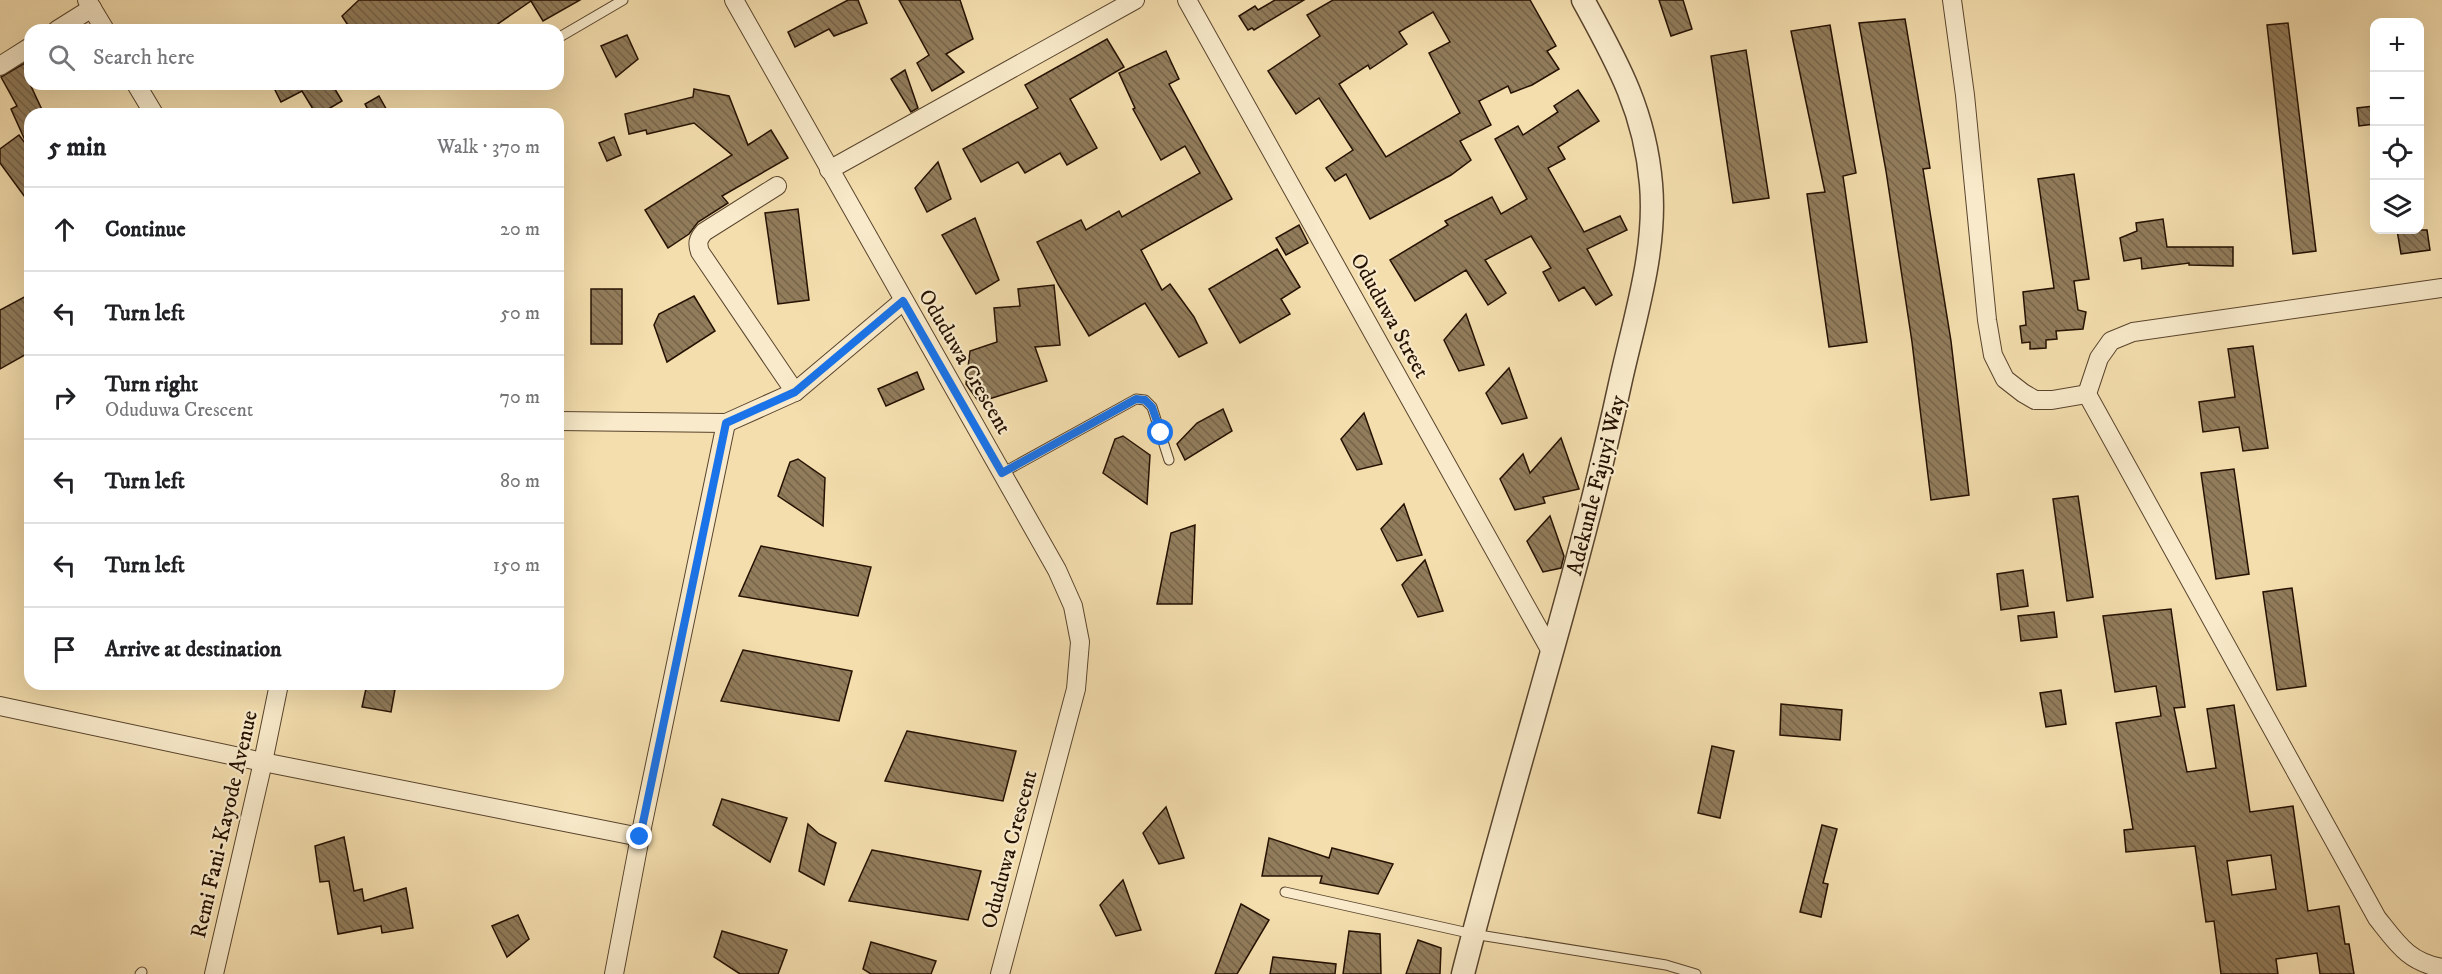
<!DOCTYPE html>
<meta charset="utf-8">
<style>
body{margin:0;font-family:"IM FELL DW Pica",serif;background:#f6f6f6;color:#202124}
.controls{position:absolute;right:18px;top:18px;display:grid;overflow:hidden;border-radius:12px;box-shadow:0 6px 24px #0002}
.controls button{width:54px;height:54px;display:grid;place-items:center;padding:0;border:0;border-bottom:2px solid #e0e0e0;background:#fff;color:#202124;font:30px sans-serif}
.stop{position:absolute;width:18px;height:18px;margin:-14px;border:4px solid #1a73e8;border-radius:50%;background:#fff}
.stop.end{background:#1a73e8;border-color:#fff;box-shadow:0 2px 6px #0008}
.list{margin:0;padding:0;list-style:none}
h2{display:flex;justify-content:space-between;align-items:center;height:78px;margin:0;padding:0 24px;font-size:26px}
h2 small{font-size:20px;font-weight:400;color:#757577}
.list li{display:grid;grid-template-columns:39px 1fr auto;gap:18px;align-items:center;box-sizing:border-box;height:84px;padding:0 24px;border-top:2px solid #e0e0e0}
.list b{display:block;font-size:22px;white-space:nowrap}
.list p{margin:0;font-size:20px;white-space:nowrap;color:#757577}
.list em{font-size:20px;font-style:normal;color:#757577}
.icon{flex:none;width:33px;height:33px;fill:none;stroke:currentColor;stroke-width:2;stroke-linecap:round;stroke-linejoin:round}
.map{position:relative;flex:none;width:2442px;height:974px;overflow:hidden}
.search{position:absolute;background:#fff;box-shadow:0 6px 24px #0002;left:24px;top:24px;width:540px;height:66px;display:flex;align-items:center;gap:15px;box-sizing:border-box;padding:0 21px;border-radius:18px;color:#757577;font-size:22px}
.panel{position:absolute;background:#fff;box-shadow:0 6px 24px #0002;left:24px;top:108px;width:540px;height:582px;border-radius:18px}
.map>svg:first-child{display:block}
.building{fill:url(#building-back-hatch);stroke:#251102;stroke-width:1.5;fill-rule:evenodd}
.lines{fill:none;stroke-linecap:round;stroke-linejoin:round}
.service-casing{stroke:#59442d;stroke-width:11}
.minor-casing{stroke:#59442d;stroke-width:20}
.tertiary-casing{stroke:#59442d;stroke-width:25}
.service{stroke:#f8eaca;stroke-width:9}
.minor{stroke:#f8eaca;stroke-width:18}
.tertiary{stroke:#f8eaca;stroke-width:22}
.route{stroke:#1a73e8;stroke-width:8}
.labels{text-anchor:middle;stroke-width:4.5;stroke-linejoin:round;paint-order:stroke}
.street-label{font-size:22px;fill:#251102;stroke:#f8eaca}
</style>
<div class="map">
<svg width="2442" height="974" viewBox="0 0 2442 974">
<defs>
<pattern id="building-back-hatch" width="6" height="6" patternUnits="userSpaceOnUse" patternTransform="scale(1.5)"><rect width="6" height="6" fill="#917c5b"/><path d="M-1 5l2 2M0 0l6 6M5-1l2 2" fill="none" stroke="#766449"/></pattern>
</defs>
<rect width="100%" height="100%" fill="#f4deae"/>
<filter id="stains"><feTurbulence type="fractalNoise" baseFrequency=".00333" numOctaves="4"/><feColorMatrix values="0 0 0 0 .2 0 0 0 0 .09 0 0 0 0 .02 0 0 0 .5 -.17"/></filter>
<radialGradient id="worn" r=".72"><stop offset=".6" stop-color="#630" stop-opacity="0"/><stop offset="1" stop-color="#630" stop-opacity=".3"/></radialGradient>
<!-- building -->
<g class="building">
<polygon points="359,0 580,0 543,21 531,1 489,30 351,30 342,16"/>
<polygon points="848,0 858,0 867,23 834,36 829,29 795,47 788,32"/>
<polygon points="899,0 960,0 973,39 946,54 964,72 932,91 917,63 929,55"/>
<polygon points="1275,0 1304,0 1254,30 1252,28 1248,30 1239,16 1255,6 1258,10"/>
<path d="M1333 0H1530L1556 46 1547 51 1559 69 1532 85 1511 93 1508 86 1479 101 1491 125 1460 141 1471 160 1451 175 1370 219 1346 174 1335 181 1326 168 1353 150 1319 98 1296 114 1268 71 1320 36 1307 15ZM1433 12 1450 42 1429 53 1460 113 1386 157 1339 84 1368 65 1370 69 1407 44 1399 32Z"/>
<polygon points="1659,0 1683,0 1692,29 1671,36"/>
<polygon points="1905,19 1930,168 1923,169 1951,341 1969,495 1931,500 1912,342 1886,171 1859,23"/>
<polygon points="2288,23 2316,251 2293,254 2267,25"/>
<polygon points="1830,25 1856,173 1843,176 1867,342 1829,347 1807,194 1825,192 1791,31"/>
<polygon points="627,35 638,59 616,77 601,46"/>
<polygon points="1107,39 1124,67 1070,99 1097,148 1067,165 1060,153 1025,173 1018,162 981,182 963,149 1038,108 1025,85"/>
<polygon points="1746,50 1769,198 1733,203 1711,56"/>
<polygon points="1166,51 1179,79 1169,84 1232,199 1141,250 1162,290 1170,284 1194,317 1207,343 1179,357 1145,303 1089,336 1058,284 1037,242 1081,220 1086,230 1119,211 1122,217 1200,173 1185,146 1161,160 1133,109 1135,108 1119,73"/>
<polygon points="30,60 30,84 44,114 30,114 30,204 0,163 0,149 19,135 28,147 11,109 17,106 1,77"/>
<polygon points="905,70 918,108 911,112 891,79"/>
<polygon points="272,84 332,84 342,101 320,114 316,114 302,91 281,102"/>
<polygon points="694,89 729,96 748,145 771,130 788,158 722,196 728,203 698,222 689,234 668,248 645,210 732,155 694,123 647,134 646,130 629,134 625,114 693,97"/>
<polygon points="1578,90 1599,121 1558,147 1565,159 1548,168 1584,232 1620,216 1627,230 1587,249 1612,295 1596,305 1584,287 1559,301 1543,272 1551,268 1531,236 1485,260 1506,293 1488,305 1466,270 1415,301 1390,260 1448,225 1445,221 1492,197 1501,214 1527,199 1495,139 1518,126 1523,135 1558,112 1554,106"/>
<polygon points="379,96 389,114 370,114 365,104"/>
<polygon points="2374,106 2374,124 2359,126 2357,108"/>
<polygon points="614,137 621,155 607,161 599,143"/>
<polygon points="938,162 951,199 927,212 915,188"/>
<polygon points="2074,174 2089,279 2074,281 2078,310 2086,312 2083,329 2056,331 2057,339 2046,340 2046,348 2030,349 2030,342 2022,343 2020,326 2026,325 2023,292 2054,288 2038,179"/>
<polygon points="798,209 809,300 778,304 765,213"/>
<polygon points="975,218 999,280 976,294 942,235"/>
<polygon points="2163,219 2167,247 2233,247 2233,266 2189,265 2189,263 2142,269 2141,258 2124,261 2120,238 2137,231 2136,223"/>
<polygon points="1299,225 1308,243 1286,255 1276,238"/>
<polygon points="2397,230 2427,230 2430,250 2401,254"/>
<polygon points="1277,249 1300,287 1281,299 1290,314 1240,343 1209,289"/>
<polygon points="1054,285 1060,345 1035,347 1047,381 979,402 966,384 970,351 997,342 994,308 1020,306 1018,289"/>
<rect x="591" y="289" width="31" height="55"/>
<polygon points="30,294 30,352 0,369 0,310"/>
<polygon points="694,296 715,331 667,362 654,325 659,314"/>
<polygon points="1466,314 1484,365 1459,371 1444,340"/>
<polygon points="2253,346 2268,448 2243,451 2239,427 2203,432 2199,402 2235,397 2228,349"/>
<polygon points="1509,368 1527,418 1502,424 1486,393"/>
<polygon points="917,372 924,389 886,406 878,389"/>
<polygon points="1223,409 1232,431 1185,460 1177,444 1197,423"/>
<polygon points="1364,413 1382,464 1357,470 1341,439"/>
<polygon points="1123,436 1150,455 1147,504 1103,473 1115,439"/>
<polygon points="1561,438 1579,489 1543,497 1545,503 1515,510 1500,479 1523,454 1530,473"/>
<polygon points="798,459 825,478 823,526 778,496 790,462"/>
<polygon points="2234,469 2249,574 2216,579 2201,473"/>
<polygon points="2078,496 2093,597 2067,601 2053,499"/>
<polygon points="1404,504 1422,555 1397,561 1381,529"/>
<polygon points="1550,516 1564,556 1561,568 1543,572 1527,541"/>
<polygon points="1195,525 1192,604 1157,604 1171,533"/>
<polygon points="761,546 871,567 858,616 739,596"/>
<polygon points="1425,560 1443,611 1418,617 1402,585"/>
<polygon points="2023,570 2028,606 2001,610 1997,574"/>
<polygon points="2292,588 2306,686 2277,690 2263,592"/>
<path d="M2171 609 2185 707 2174 708 2187 772 2216 768 2207 709 2234 705 2250 812 2293 806 2308 911 2339 906 2345 944H2349L2354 974H2320L2317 953 2276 959 2278 974H2221L2214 921 2206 922 2195 846 2126 852 2124 830 2133 829 2116 723 2161 716 2156 686 2115 692 2103 616ZM2271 855 2276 889 2232 895 2227 861Z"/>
<polygon points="2054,612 2057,637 2021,641 2018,616"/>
<polygon points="743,650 852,671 839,721 721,701"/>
<polygon points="367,684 396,684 391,712 362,707"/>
<polygon points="2061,690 2066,724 2046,727 2040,693"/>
<polygon points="1781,704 1842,710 1840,740 1780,735"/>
<polygon points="907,731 1016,751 1003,801 885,781"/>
<polygon points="1712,746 1734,751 1720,818 1698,813"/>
<polygon points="722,799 787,818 770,862 713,825"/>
<polygon points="1166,807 1184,858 1159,864 1143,833"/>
<polygon points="808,824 819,834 836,843 824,885 799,871"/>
<polygon points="1822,825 1837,829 1823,883 1828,884 1821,917 1800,912"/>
<polygon points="344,837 354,891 362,889 364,901 406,888 413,928 382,933 381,926 338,934 329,881 320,882 315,846"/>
<polygon points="1269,838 1329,858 1332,848 1393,864 1378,894 1320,883 1322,876 1262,876"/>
<polygon points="872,850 981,871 968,920 849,901"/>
<polygon points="1123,880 1141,930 1116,936 1100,905"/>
<polygon points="1241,904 1269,920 1237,974 1215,974"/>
<polygon points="518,915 529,939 507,957 492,926"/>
<polygon points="722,931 787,950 778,974 740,974 714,957"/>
<polygon points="1349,931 1380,934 1381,974 1343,974"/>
<polygon points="1418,940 1441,948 1440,974 1406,974"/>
<polygon points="871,942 936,961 931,974 871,974 863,969"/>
<polygon points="1273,957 1336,964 1335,974 1270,974"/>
</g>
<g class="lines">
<!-- service casing -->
<g class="service-casing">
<g id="service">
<polyline points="558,38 623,0"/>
<polyline points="1002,473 1136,399 1145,400 1152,407 1169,460"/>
<polyline points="1285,892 1473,934 1666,965 1696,974"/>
<polyline points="140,974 142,972"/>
</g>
</g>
<!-- minor casing -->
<g class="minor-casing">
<g id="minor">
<polyline points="87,0 105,30"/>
<polyline points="734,0 1057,570 1073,606 1080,642 1076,689 1000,974"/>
<polyline points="1187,0 1552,653"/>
<polyline points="1952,0 1965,95 1987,320 1993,355 2005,379 2023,393 2035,400 2052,400 2087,394"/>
<polyline points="57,30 92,8"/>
<polyline points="0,66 30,47"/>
<polyline points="136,84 154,114"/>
<polyline points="829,170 1135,0"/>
<path d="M777 186 704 232C698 239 697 243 700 252L795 392"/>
<path d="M2442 288 2133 332 2111 341 2099 358 2087 394 2377 918C2397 943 2408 962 2442 968"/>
<polyline points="558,421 726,423 795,392 903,301"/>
<polyline points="0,706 263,762 640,837"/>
<polyline points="214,974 263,762 279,684"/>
<polyline points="614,974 640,837 726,423"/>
</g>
</g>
<!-- tertiary casing -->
<g class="tertiary-casing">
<path id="tertiary" d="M1463 974C1513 777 1577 583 1620 384 1634 320 1657 251 1651 184 1645 111 1617 62 1583 0"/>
</g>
<!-- service -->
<use href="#service" class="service"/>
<!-- minor -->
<use href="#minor" class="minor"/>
<!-- tertiary -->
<use href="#tertiary" class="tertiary"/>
</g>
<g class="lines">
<!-- route -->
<polyline class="route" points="640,837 726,423 795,392 903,301 1002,473 1136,399 1145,400 1152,407 1161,433"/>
</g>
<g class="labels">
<!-- street labels -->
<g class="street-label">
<text transform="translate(1391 315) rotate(61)" y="8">Oduduwa Street</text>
<text transform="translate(966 361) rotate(60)" y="8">Oduduwa Crescent</text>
<text transform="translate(1595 485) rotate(-76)" y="8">Adekunle Fajuyi Way</text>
<text transform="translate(223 824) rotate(-77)" y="8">Remi Fani-Kayode Avenue</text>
<text transform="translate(1008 849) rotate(-75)" y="8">Oduduwa Crescent</text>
</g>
</g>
<rect width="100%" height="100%" filter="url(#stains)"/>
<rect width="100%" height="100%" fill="url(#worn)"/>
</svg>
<div class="controls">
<button>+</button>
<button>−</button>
<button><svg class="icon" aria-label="locate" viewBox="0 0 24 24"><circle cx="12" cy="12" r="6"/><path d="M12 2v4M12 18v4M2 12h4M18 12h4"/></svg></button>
<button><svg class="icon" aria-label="layers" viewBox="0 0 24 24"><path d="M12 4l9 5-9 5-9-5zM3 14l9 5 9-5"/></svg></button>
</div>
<div class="stop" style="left:1161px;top:433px"></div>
<div class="stop end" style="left:640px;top:837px"></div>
<div class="search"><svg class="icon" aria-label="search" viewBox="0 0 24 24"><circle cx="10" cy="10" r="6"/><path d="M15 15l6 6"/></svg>Search here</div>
<section class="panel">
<h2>5 min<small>Walk · 370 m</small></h2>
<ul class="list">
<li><svg class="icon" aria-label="ahead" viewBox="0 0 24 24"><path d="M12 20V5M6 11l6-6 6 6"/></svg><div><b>Continue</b></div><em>20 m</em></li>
<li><svg class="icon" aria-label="left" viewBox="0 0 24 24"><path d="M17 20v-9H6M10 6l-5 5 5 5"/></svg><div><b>Turn left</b></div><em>50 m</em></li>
<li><svg class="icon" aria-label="right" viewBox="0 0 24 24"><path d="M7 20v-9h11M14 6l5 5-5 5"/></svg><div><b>Turn right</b><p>Oduduwa Crescent</p></div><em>70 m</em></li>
<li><svg class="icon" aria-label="left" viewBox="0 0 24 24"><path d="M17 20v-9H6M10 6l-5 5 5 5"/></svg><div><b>Turn left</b></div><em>80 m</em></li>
<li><svg class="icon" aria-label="left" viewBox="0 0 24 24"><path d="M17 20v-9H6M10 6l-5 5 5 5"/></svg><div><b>Turn left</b></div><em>150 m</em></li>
<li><svg class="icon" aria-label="arrive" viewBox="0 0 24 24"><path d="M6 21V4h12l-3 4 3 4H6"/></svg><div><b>Arrive at destination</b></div></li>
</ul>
</section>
</div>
